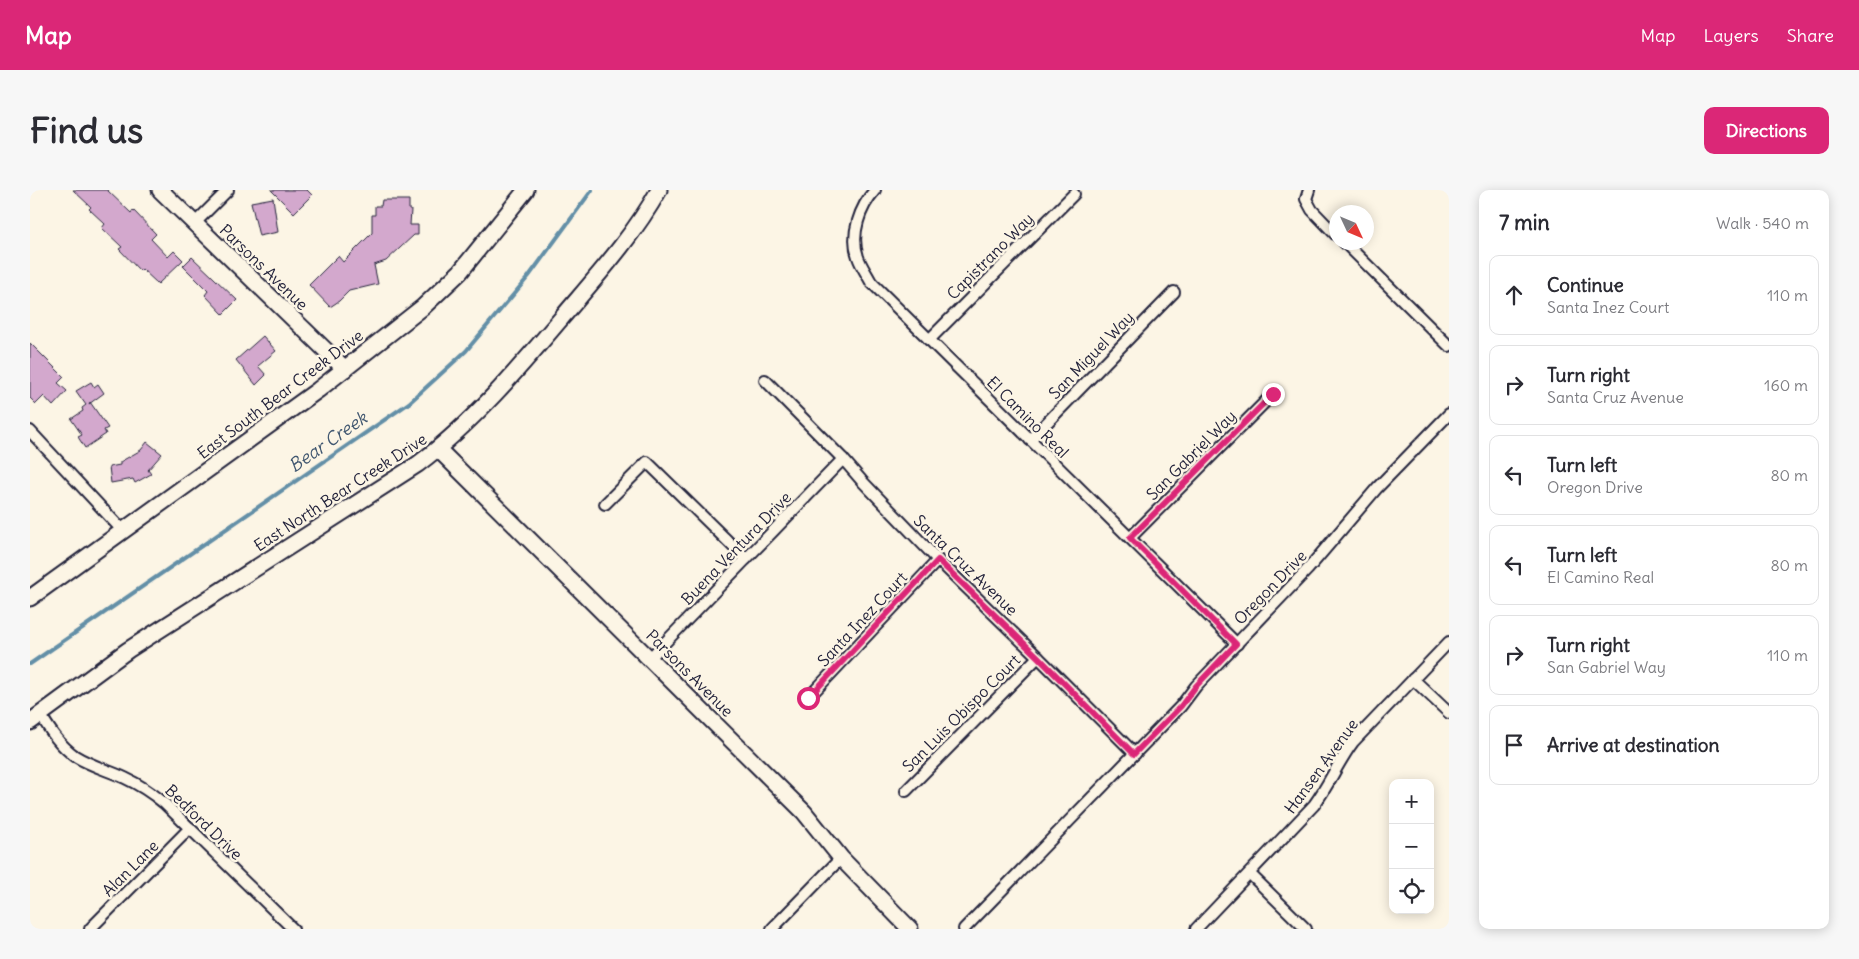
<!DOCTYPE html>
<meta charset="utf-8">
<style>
body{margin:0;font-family:Delius,sans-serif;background:#f7f7f7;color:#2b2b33}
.controls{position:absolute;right:15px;bottom:15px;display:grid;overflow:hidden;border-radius:10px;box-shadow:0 2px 12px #0003}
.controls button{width:45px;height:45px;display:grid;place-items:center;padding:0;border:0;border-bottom:1px solid #e1e1e2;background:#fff;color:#2b2b33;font:25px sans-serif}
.compass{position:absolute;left:1299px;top:15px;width:45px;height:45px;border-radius:50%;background:#fff;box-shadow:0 2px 12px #0003;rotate:134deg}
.stop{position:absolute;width:15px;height:15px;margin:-11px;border:4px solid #db2777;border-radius:50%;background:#fff}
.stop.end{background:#db2777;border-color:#fff;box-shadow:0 1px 5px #0008}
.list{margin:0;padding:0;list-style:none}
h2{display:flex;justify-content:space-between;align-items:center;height:65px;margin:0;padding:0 20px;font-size:21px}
h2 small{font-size:16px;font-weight:400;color:#7c7c81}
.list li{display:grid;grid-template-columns:32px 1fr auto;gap:15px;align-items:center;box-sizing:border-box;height:80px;margin:0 10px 10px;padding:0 10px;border:1px solid #e1e1e2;border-radius:10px}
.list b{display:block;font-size:19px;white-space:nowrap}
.list p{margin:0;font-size:16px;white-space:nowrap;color:#7c7c81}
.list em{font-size:16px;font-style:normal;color:#7c7c81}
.icon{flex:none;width:28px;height:28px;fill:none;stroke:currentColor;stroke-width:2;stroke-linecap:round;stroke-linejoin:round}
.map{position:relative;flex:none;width:1419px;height:739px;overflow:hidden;border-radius:10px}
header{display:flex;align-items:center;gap:30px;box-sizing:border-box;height:70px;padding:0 25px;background:#db2777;color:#fff}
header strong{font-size:24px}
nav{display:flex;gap:28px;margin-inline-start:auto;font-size:18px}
.intro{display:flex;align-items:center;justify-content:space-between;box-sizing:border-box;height:120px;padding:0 30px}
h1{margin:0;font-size:35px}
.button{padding:12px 22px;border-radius:10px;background:#db2777;color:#fff;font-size:18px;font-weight:700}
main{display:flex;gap:30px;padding:0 30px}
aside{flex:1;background:#fff;border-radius:10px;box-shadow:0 2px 12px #0003}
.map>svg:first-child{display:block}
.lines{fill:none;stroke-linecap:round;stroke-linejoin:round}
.stream{stroke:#638fa7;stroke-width:4}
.building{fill:#d3a8cd;stroke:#22223b}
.street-casing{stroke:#22223b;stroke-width:14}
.secondary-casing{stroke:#22223b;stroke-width:19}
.street{stroke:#fcf5e5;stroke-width:10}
.secondary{stroke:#fcf5e5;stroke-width:15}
.route{stroke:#db2777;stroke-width:6}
.labels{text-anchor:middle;stroke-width:5;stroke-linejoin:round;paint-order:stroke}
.street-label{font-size:16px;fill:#22223b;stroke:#fcf5e5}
.water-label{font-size:18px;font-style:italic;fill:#425871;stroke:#fcf5e5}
</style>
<header>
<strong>Map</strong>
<nav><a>Map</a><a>Layers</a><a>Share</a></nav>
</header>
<div class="intro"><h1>Find us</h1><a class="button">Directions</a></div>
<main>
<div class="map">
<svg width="1419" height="739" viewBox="0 0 1419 739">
<rect width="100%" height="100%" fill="#fcf5e5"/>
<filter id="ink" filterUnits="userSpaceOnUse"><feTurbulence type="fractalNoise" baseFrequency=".02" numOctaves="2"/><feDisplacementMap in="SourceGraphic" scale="10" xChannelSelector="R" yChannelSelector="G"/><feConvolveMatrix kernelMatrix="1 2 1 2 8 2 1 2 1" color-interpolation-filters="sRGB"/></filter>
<g filter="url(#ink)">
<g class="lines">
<!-- stream -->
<polyline class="stream" points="0,474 379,213 436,161 499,86 562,0"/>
</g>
<!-- building -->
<g class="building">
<polygon points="43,0 77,0 101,23 103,20 126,44 121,49 138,67 144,61 153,70 128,94 112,79 110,81 89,59 92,57 72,38 75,34 59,19 61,17"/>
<polygon points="241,0 277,0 282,5 264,23"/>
<polygon points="243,8 248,42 229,46 221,12"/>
<polygon points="352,10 379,10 379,20 381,20 380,35 388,35 388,45 384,45 356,71 344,75 348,94 319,101 309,111 300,117 279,95 308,66 313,72 342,43 342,25 345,25 345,16 351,16"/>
<polygon points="162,67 207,110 193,124 175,105 178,101 153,76"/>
<polygon points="233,146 246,161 228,176 236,185 226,195 206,170"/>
<polygon points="0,153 34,187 28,193 37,201 23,216 14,206 6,214 0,208"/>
<polygon points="61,192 64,197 68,194 74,203 59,214 60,212 78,238 74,240 76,244 55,258 48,247 52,245 41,229 53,221 52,218 56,215 46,201"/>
<polygon points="117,252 132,264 118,280 121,284 105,293 103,289 81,293 79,277 90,275 90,272 111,260"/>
</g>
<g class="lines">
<!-- street casing -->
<g class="street-casing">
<g id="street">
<path d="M845 0C830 17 820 44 828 67 831 76 837 84 841 92L1207 454"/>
<polyline points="1279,0 1276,9 1282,20 1306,45"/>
<polyline points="164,34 198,0"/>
<polyline points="1314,52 1419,156"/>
<polyline points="899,150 1044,4"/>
<polyline points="735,190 813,269 832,291 908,370 1008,467 1105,564"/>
<polyline points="0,241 93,341"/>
<polyline points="1000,250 1144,102"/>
<polyline points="575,314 617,272 716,369"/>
<polyline points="1100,348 1243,204"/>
<polyline points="620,468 813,269"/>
<polyline points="1383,489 1419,523"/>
<polyline points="778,508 908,370"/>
<path d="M10 524C20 540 29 555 45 566 61 576 78 580 95 588 110 595 122 603 134 613L263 739"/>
<polyline points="876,601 1008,467"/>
<polyline points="1220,684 1276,739"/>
<polyline points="60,739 160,638"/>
<polyline points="742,739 811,668"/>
<polyline points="934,739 1151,516 1166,496 1278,379 1347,298 1419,224"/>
<path d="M1166 739 1284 615C1299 595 1308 572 1323 552L1419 452"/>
</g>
</g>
<!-- secondary casing -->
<g class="secondary-casing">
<g id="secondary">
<polyline points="130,0 315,179"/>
<polyline points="408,259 774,622 811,668 880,739"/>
<polyline points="0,408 288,200 393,117 430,82 496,0"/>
<path d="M0 532 98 460 388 274C444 232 490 177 535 124 568 85 604 45 629 0"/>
</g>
</g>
<!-- street -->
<use href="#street" class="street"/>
<!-- secondary -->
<use href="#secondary" class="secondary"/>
</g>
</g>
<g class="lines" filter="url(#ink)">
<!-- route -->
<polyline class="route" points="778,508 908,370 1008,467 1104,564 1151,516 1166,496 1206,454 1100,348 1243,204"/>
</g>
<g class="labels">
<!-- street labels -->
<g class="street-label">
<text transform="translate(960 66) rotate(-45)" y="6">Capistrano Way</text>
<text transform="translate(234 77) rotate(44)" y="6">Parsons Avenue</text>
<text transform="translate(1061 165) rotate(-46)" y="6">San Miguel Way</text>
<text transform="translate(250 204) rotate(-37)" y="6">East South Bear Creek Drive</text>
<text transform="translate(998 227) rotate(45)" y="6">El Camino Real</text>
<text transform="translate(1161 265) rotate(-45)" y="6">San Gabriel Way</text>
<text transform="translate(310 302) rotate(-33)" y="6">East North Bear Creek Drive</text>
<text transform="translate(706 358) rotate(-46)" y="6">Buena Ventura Drive</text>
<text transform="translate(936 375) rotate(44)" y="6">Santa Cruz Avenue</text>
<text transform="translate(1240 397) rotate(-46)" y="6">Oregon Drive</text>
<text transform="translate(832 429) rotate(-47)" y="6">Santa Inez Court</text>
<text transform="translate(660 483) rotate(45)" y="6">Parsons Avenue</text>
<text transform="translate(931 523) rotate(-45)" y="6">San Luis Obispo Court</text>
<text transform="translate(1291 576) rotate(-54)" y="6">Hansen Avenue</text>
<text transform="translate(174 632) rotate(44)" y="6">Bedford Drive</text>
<text transform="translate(100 678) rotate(-45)" y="6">Alan Lane</text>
</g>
<!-- water labels -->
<g class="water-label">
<text transform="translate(298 252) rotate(-35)" y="6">Bear Creek</text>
</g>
</g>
</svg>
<div class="controls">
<button>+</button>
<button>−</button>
<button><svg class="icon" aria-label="locate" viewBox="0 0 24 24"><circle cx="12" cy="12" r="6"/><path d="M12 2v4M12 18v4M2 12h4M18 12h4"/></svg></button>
</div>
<svg class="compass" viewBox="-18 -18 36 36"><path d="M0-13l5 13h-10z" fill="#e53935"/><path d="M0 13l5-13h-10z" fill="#7c7c81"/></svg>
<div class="stop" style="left:778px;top:508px"></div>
<div class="stop end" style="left:1243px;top:204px"></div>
</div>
<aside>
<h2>7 min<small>Walk · 540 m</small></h2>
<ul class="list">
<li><svg class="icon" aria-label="ahead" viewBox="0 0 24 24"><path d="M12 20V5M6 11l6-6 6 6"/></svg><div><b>Continue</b><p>Santa Inez Court</p></div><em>110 m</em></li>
<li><svg class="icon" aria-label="right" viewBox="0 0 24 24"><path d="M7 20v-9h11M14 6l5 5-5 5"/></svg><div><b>Turn right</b><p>Santa Cruz Avenue</p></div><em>160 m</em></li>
<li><svg class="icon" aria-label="left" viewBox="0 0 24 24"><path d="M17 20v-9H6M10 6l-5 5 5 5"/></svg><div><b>Turn left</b><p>Oregon Drive</p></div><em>80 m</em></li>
<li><svg class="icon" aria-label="left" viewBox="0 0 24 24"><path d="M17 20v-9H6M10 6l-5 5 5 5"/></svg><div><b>Turn left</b><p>El Camino Real</p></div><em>80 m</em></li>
<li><svg class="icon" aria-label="right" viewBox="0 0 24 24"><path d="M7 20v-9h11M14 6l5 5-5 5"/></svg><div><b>Turn right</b><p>San Gabriel Way</p></div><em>110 m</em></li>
<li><svg class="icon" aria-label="arrive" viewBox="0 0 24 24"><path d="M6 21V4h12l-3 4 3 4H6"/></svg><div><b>Arrive at destination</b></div></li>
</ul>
</aside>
</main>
